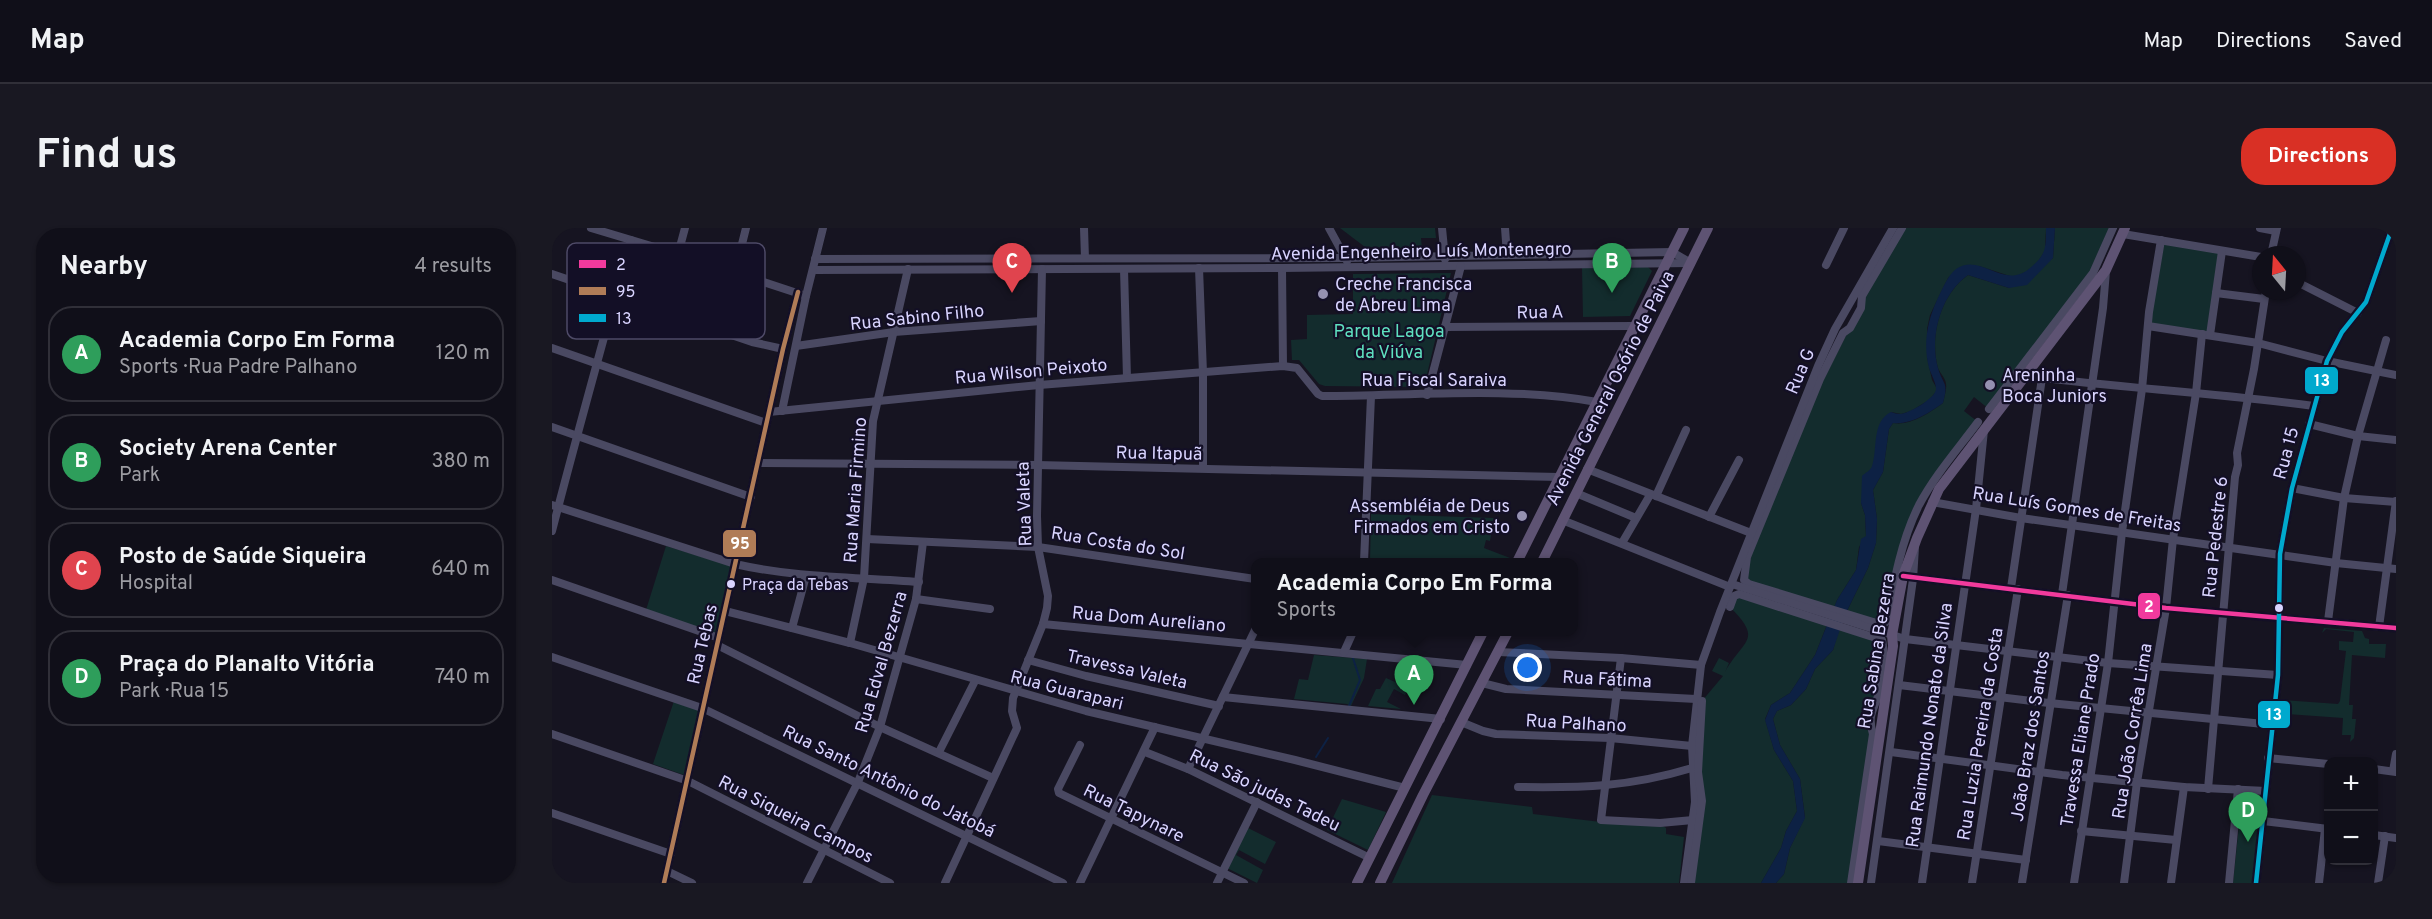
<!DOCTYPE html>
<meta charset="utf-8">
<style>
body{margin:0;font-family:Overpass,sans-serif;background:#191822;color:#f1f3f6}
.controls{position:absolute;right:18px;bottom:18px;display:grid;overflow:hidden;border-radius:12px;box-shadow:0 2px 4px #0004}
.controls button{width:54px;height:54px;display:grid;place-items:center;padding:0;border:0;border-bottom:2px solid #302f38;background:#100f19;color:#f1f3f6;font:30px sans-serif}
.compass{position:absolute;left:1700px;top:18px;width:54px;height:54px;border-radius:50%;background:#100f19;box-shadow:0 2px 4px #0004;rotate:342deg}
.you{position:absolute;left:976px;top:440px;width:21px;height:21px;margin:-15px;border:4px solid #fff;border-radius:50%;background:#1a73e8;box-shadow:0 0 0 9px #1a73e833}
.badge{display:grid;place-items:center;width:39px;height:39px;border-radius:50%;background:#d93025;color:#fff;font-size:20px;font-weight:700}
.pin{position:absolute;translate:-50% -50px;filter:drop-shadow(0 2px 3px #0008)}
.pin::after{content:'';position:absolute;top:32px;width:21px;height:18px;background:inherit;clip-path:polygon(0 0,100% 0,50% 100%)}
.popup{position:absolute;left:699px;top:330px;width:327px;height:78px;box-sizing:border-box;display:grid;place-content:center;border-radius:12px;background:#100f19;filter:drop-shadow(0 2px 4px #0005);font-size:20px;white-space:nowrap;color:#9c9ca2}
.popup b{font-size:22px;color:#f1f3f6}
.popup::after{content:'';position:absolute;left:50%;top:100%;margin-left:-12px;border:12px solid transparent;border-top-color:#100f19}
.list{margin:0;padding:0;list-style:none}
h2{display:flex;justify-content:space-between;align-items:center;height:78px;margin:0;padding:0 24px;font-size:26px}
h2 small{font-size:20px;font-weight:400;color:#9c9ca2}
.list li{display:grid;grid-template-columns:39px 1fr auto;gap:18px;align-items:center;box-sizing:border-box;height:96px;margin:0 12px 12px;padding:0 12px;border:2px solid #302f38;border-radius:24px}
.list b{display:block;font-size:22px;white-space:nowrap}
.list p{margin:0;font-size:20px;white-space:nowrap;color:#9c9ca2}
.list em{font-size:20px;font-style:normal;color:#9c9ca2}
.map{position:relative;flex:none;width:1844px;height:655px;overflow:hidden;border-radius:24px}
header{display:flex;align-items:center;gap:36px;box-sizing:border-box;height:84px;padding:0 30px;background:#100f19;border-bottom:2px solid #302f38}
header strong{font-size:28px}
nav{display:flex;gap:33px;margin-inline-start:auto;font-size:21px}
.intro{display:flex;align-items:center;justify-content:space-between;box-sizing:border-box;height:144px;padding:0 36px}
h1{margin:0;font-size:42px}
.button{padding:15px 27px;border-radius:24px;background:#d93025;color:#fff;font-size:21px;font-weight:700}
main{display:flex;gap:36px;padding:0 36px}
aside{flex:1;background:#100f19;border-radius:24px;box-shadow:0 2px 4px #0004}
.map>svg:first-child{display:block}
.green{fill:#132c2d}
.water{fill:#0d2144}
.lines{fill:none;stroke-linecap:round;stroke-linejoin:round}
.stream{stroke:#0d2144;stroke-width:2}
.minor{stroke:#4a4962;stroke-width:8}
.major{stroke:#5e5373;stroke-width:10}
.bus-1-casing{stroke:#130f26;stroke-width:9}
.bus-2-casing{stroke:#130f26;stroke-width:9}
.bus-3-casing{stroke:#130f26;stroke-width:9}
.bus-1{stroke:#f13a9d;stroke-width:4.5}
.bus-2{stroke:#b07c57;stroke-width:4.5}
.bus-3{stroke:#00a9ce;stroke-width:4.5}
.poi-dot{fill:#9591b1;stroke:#130f26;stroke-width:2}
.bus-dot{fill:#d9d4ff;stroke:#130f26;stroke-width:2}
.labels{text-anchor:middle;stroke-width:4.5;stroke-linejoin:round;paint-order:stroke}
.bus-label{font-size:16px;fill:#d9d4ff;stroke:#130f26;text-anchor:start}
.street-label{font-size:18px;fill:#d9d4ff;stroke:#130f26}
.poi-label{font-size:18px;fill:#d9d4ff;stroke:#130f26;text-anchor:start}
.park-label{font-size:18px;fill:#5fe0c0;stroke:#130f26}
.key{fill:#130f26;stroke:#4e4a67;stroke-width:1.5}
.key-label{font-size:16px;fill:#d9d4ff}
.line-badge{stroke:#130f26;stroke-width:2}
.badge-label{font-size:16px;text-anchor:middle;font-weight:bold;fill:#fff}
</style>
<header>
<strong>Map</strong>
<nav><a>Map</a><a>Directions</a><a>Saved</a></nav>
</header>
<div class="intro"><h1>Find us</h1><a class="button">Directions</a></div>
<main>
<aside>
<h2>Nearby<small>4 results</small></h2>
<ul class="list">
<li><span class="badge" style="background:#2e9e5b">A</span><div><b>Academia Corpo Em Forma</b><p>Sports · Rua Padre Palhano</p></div><em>120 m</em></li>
<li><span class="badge" style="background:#2e9e5b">B</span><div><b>Society Arena Center</b><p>Park</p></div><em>380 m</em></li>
<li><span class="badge" style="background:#e0444e">C</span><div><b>Posto de Saúde Siqueira</b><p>Hospital</p></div><em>640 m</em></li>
<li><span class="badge" style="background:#2e9e5b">D</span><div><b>Praça do Planalto Vitória</b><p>Park · Rua 15</p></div><em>740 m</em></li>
</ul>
</aside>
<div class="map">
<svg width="1844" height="655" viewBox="0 0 1844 655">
<rect width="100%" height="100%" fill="#161421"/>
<!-- green -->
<g class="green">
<polygon points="788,0 883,0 884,10 869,10 870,21 813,19"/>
<polygon points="1350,0 1494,0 1493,23 1485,35 1473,45 1461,49 1427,38 1405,41 1396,50 1378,87 1375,101 1375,129 1380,152 1384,159 1384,164 1377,172 1359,183 1349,186 1339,184 1309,275 1313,287 1314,309 1307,319 1304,342 1285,372 1281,383 1197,356 1192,344 1256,181 1298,100 1310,68"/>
<path d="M1503 0H1561L1541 45 1437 181 1422 169 1412 183 1426 194 1372 269 1348 327 1333 396 1293 387 1316 340 1324 315 1325 291 1321 262 1331 244 1337 201 1341 195C1359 198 1377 185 1391 175 1392 169 1395 162 1394 156 1394 151 1388 145 1386 140 1377 108 1389 66 1416 47L1457 60 1501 30Z"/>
<polygon points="1610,16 1668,25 1656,104 1598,96"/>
<polygon points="1096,39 1100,43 1078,88 1031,89 1030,40"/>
<polygon points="899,45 872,159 773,158 767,156 747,132 740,132 739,112 755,111 755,87 801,86 801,46"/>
<polygon points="819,286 942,290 938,313 934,312 932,320 958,330 956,334 818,334"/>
<polygon points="114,318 180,338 164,408 94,382"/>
<path d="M1182 368 1276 394 1263 427 1238 465 1219 477 1213 491 1222 522 1241 553 1245 583 1234 603 1229 620 1209 655H1139L1150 473 1171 448 1160 443 1167 430 1177 435 1173 444C1191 411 1212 413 1178 379Z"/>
<polygon points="1288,397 1330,412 1326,466 1321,476 1321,506 1299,655 1224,655 1232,646 1238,620 1253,589 1248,551 1228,517 1221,491 1225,483 1239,477 1254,461 1263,441 1281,422"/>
<polygon points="1772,400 1810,403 1813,410 1817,411 1817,416 1834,416 1833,430 1800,427 1797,477 1801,477 1800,491 1804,491 1802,510 1798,514 1799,507 1790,507 1791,490 1735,486 1734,491 1728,490 1729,472 1786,476 1788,473 1794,423 1787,422 1787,413 1801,414 1802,404 1774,401 1770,405"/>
<polygon points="762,427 815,431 812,450 799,478 795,476 742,471 747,451 756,452"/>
<polygon points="834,450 857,460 853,467 842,461 835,474 849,481 816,478 824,461 828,461"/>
<polygon points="122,473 147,481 132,547 101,536"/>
<polygon points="1693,566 1708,568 1710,570 1701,655 1681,655 1690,569"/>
<polygon points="880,567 980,579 981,586 1049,594 1106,595 1114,600 1114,606 1132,609 1127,655 840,655"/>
<polygon points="790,571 834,584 816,622 775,602"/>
<polygon points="696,600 724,614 713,636 687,622 684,627 711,642 705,655 675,640"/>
</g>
<!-- water -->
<path class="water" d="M1494 0H1503L1501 30 1475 57 1457 60 1416 47C1389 66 1377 109 1386 140 1391 158 1397 153 1391 175 1377 185 1359 197 1341 195L1337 201 1331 244 1321 262 1325 291 1324 315 1316 340 1293 387 1281 422 1263 441 1254 461 1239 477 1225 483 1221 491 1228 517 1248 551 1253 590 1238 620 1232 646 1224 655H1209L1229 620 1234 603 1245 583 1241 553 1222 522 1213 492 1219 477 1238 465 1263 427 1285 372 1304 342 1309 311 1314 308 1313 287 1309 275 1310 248C1313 245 1319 242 1320 238 1326 221 1319 194 1339 184 1342 185 1345 186 1348 186 1356 186 1384 170 1384 161 1384 155 1379 146 1377 140 1371 116 1375 94 1385 72 1390 62 1395 48 1404 41 1429 24 1452 63 1478 40 1494 27 1494 20 1494 0Z"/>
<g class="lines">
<!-- stream -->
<g class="stream">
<polyline points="797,478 808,452 800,427"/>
<polyline points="764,529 776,510"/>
</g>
<!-- minor -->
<g class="minor">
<polyline points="39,0 126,26 254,68"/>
<polyline points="532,0 533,30"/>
<polyline points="777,0 795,33"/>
<polyline points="890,0 893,31"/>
<polyline points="953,0 955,27"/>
<path d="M1350 0 1310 68 1309 80 1298 100 1291 105 1268 151 1195 329 1192 352 1197 356 1331 397 1335 393C1342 353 1349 313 1367 277 1383 247 1406 221 1426 194"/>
<polyline points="1708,0 1724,3"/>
<polyline points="1571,6 1709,29"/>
<polyline points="126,26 133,0"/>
<polyline points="1719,27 1725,0"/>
<polyline points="263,31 794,30 1120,24 1139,35"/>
<polyline points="1274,37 1292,0"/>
<polyline points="647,40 651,145 651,240"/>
<polyline points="730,40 731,138"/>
<polyline points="572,41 575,150"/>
<polyline points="261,42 730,40 1139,35"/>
<polyline points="183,44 194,0"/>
<polyline points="0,46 200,114 231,121"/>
<polyline points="1745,54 1806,85"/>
<polyline points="1664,65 1712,71"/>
<polyline points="1596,98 1706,115 1775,133 1844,147"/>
<polyline points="893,99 1083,98"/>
<polyline points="1658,107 1670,23"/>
<polyline points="244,118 342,104 489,93"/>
<polyline points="0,120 214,195"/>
<path d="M1474 148C1570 160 1667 165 1762 178"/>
<polyline points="875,167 909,38"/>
<polyline points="1437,181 1541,45 1561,0"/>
<polyline points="230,183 254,68 271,0"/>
<path d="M217 184 487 157 731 138 745 140 766 166 770 168C858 168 959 158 1045 174"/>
<polyline points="1757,196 1806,208 1844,212"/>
<polyline points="0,199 199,269"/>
<polyline points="206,235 485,237 1007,249"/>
<polyline points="1035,241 1199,305"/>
<polyline points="1740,260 1792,270 1844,274"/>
<polyline points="1024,265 1084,290"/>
<polyline points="1104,268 1134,202"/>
<polyline points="1380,274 1469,290 1784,335 1844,341"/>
<path d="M0 277 183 336C244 350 305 349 367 354"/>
<polyline points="1157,289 1187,232"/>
<polyline points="1010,292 1178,359"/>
<path d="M0 303C25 206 52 109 79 12"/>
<polyline points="315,311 486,319 703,351"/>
<polyline points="1070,315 1098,267"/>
<polyline points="812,334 819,168"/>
<polyline points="1351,348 1614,380 1844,400"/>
<polyline points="0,352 167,410"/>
<polyline points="1180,356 1353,411 1556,435 1726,447"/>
<polyline points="1459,360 1490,150"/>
<polyline points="1510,366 1551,80 1554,43"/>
<polyline points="364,371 438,381"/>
<path d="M1178 379 1182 368 1187 366 1330 412C1333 423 1330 454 1327 465 1322 482 1315 487 1321 506L1299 655"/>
<polyline points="173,383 298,415 534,483 743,532 853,560"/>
<polyline points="1776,393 1792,270 1806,208 1834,112"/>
<polyline points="491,396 915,437"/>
<polyline points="1827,399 1844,273"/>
<polyline points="240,400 254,348"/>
<polyline points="298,415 312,350 321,193 356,41"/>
<polyline points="165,417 328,499 441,550"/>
<polyline points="792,424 801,404"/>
<polyline points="946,424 1069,430 1149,437"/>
<polyline points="0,429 150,480 511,655"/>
<polyline points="1069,430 1049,592 1108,595 1141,592"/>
<polyline points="476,432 534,448 667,478"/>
<polyline points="930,455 954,461 1144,471"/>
<polyline points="1347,457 1497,475 1722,497"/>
<polyline points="671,469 889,491"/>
<polyline points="909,494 931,503 944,506 1058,510 1140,518"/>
<polyline points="0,506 136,553 338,655"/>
<polyline points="528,517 506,561 507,565 692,655"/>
<polyline points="387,524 423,453"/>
<polyline points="593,524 636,541 818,630"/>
<polyline points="1339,524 1510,547 1632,559 1714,563"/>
<polyline points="1716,530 1776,536"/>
<polyline points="636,541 703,402"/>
<polyline points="1822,541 1844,544"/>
<polyline points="1841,543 1844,526"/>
<path d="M966 559C1031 560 1077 559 1140 540"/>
<polyline points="1656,561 1683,249 1686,237 1685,225 1702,141 1714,63"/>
<polyline points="0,585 119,626"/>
<polyline points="1711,593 1776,601"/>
<polyline points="1529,603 1624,612"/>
<polyline points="1822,607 1844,610"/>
<polyline points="1326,613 1474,632"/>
<polyline points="115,643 140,655"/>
<polyline points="112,655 231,121 246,64"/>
<polyline points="255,655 306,554 328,499 364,371 371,314"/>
<polyline points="393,655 465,500 460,483 461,470 491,396 495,380 496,368 486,319 485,288 490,41"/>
<polyline points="528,655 603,499"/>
<polyline points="665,655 705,574"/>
<polyline points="1132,655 1143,574 1140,518 1149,437 1168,384 1266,138 1283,101 1341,0"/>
<polyline points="1139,655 1150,573 1146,544 1150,473"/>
<polyline points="1319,655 1361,351 1363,319"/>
<polyline points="1370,655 1424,281 1432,202"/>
<polyline points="1420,655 1466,361"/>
<polyline points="1470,655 1516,367"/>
<polyline points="1522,655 1556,435 1570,304 1590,161 1597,84 1609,12"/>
<polyline points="1572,655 1585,554 1614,380 1621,311 1644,165 1650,106"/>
<polyline points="1619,655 1632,559"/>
<polyline points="1677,655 1686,561"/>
<polyline points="1704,655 1726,447 1728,326 1740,260 1775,133 1790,104 1814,74 1840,0"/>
<polyline points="1767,655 1773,601"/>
<polyline points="1826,655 1833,608"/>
</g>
<!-- major -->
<g class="major">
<polyline points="965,334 1132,0"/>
<polyline points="990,334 1156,0"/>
<polyline points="805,655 931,404"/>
<polyline points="828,655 871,567 956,404"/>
<polyline points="1306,655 1341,418 1340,407 1351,348 1365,310 1387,261 1554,42 1573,0"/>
</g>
<!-- bus-1 casing -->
<g class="bus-1-casing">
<polyline id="bus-1" points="1351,348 1614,380 1844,400"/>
</g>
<!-- bus-2 casing -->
<g class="bus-2-casing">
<polyline id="bus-2" points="112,655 231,121 246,64"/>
</g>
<!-- bus-3 casing -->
<g class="bus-3-casing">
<polyline id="bus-3" points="1704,655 1726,447 1728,326 1740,260 1775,133 1790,104 1814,74 1840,0"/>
</g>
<!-- bus-1 -->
<use href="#bus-1" class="bus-1"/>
<!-- bus-2 -->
<use href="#bus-2" class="bus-2"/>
<!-- bus-3 -->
<use href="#bus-3" class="bus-3"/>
</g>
<!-- markers -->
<g class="poi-dot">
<circle cx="771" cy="66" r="6"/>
<circle cx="1438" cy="157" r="6"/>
<circle cx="970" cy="288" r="6"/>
</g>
<g class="bus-dot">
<circle cx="179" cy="356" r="5"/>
<circle cx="1727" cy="380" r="5"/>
</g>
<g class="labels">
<!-- bus labels -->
<g class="bus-label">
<text x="190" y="362">Praça da Tebas</text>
</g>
<!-- street labels -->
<g class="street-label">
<text transform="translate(869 23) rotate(-1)" y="6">Avenida Engenheiro Luís Montenegro</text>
<text transform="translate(988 84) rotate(-1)" y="6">Rua A</text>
<text transform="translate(365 89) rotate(-6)" y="6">Rua Sabino Filho</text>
<text transform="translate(479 143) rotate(-5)" y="6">Rua Wilson Peixoto</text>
<text transform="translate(1248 143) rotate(-67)" y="6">Rua G</text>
<text x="882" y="158">Rua Fiscal Saraiva</text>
<text transform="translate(1058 160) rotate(-63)" y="6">Avenida General Osório de Paiva</text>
<text transform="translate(607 225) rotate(1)" y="6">Rua Itapuã</text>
<text transform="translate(1734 225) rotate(-75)" y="6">Rua 15</text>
<text transform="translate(303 262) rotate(-86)" y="6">Rua Maria Firmino</text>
<text transform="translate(472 276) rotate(-92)" y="6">Rua Valeta</text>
<text transform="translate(1525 281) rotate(9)" y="6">Rua Luís Gomes de Freitas</text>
<text transform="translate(1663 309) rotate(-84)" y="6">Rua Pedestre 6</text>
<text transform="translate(566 315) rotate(9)" y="6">Rua Costa do Sol</text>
<text transform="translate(597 391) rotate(5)" y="6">Rua Dom Aureliano</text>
<text transform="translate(150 416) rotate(-77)" y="6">Rua Tebas</text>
<text transform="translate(1324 423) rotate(-81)" y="6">Rua Sabina Bezerra</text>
<text transform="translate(329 434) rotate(-74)" y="6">Rua Edval Bezerra</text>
<text transform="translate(575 441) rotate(13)" y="6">Travessa Valeta</text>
<text transform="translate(1055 451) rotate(3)" y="6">Rua Fátima</text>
<text transform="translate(515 462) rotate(14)" y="6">Rua Guarapari</text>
<text transform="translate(1024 495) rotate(3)" y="6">Rua Palhano</text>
<text transform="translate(1377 497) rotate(-82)" y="6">Rua Raimundo Nonato da Silva</text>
<text transform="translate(1580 503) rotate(-81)" y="6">Rua João Corrêa Lima</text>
<text transform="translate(1428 506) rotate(-81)" y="6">Rua Luzia Pereira da Costa</text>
<text transform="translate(1478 508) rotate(-81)" y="6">João Braz dos Santos</text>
<text transform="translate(1528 512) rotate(-81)" y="6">Travessa Eliane Prado</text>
<text transform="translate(337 553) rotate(26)" y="6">Rua Santo Antônio do Jatobá</text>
<text transform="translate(713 562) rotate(26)" y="6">Rua São judas Tadeu</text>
<text transform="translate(582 585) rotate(26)" y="6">Rua Tapynare</text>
<text transform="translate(244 591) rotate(27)" y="6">Rua Siqueira Campos</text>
</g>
<!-- poi labels -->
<g class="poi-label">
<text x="783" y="62">Creche Francisca<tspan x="783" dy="21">de Abreu Lima</tspan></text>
<text x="1450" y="153">Areninha<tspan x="1450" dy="21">Boca Juniors</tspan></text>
<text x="958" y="284" text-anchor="end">Assembléia de Deus<tspan x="958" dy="21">Firmados em Cristo</tspan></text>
</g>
<!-- park labels -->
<g class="park-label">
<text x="837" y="109">Parque Lagoa<tspan x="837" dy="21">da Viúva</tspan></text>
</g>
</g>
<!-- legend -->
<rect x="15" y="15" width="198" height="96" rx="9" class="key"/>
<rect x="27" y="32" width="27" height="8" fill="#f13a9d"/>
<rect x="27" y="59" width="27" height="8" fill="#b07c57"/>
<rect x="27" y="86" width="27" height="8" fill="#00a9ce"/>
<g class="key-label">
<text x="64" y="42">2</text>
<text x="64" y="69">95</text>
<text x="64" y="96">13</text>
</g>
<g class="line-badge">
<rect x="1752" y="138" width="35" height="29" rx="6" fill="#00a9ce"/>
<rect x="170" y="301" width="35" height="29" rx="6" fill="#b07c57"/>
<rect x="1585" y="364" width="24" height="28" rx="6" fill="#f13a9d"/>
<rect x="1705" y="472" width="34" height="29" rx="6" fill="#00a9ce"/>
</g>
<g class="badge-label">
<text x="1770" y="158">13</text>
<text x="188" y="321">95</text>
<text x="1597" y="384">2</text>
<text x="1722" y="492">13</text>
</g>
</svg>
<div class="controls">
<button>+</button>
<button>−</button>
</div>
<svg class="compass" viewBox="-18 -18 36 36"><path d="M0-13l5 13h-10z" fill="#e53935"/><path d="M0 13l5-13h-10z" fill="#9c9ca2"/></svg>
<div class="you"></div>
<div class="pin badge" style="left:862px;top:477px;background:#2e9e5b">A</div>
<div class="popup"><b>Academia Corpo Em Forma</b>Sports</div>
<div class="pin badge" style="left:1060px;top:65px;background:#2e9e5b">B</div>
<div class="pin badge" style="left:460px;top:65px;background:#e0444e">C</div>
<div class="pin badge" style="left:1696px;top:614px;background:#2e9e5b">D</div>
</div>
</main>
